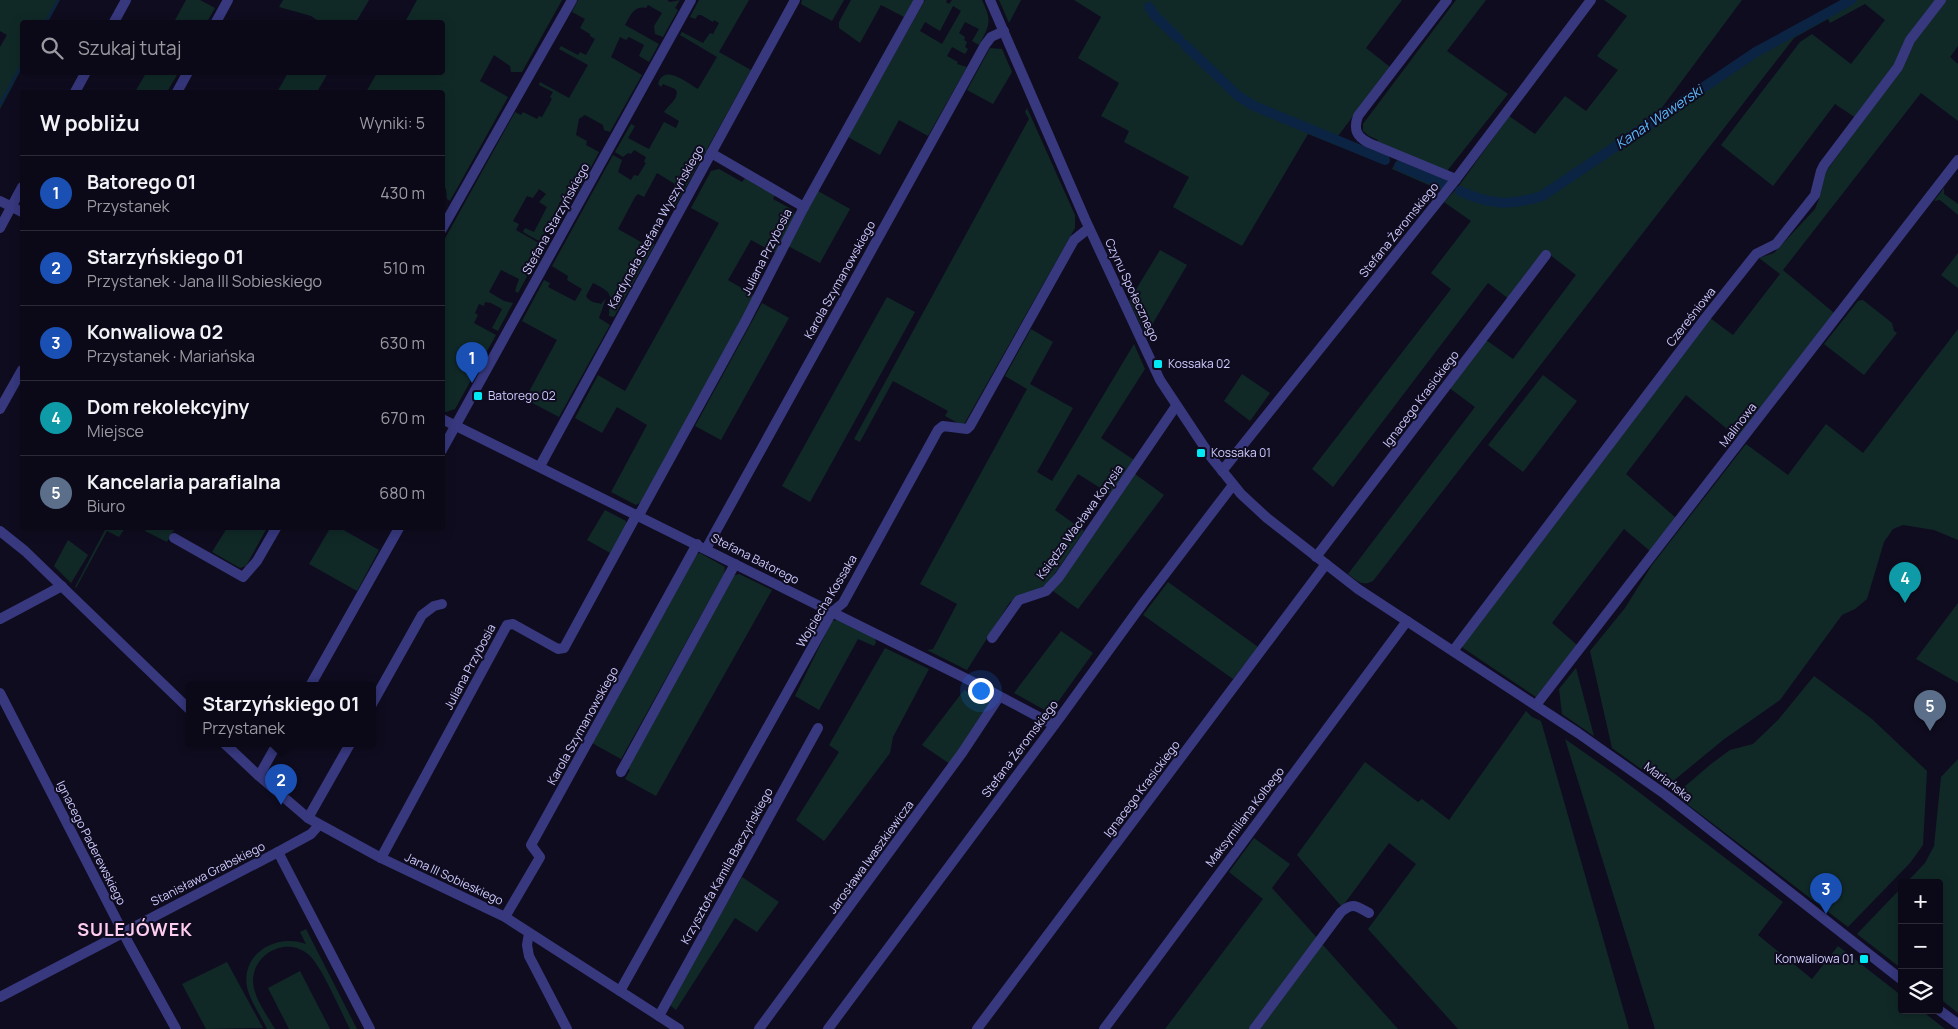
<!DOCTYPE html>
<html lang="pl">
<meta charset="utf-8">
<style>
body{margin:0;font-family:Manrope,sans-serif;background:#141220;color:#f1f3f6}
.controls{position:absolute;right:15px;bottom:15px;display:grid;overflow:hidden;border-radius:5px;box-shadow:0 2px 12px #0003}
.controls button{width:45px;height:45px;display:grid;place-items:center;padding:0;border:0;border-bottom:1px solid #2b2a36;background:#0b0917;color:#f1f3f6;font:25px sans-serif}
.you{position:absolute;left:980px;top:690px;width:18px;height:18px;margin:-12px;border:4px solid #fff;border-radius:50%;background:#1a73e8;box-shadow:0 0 0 8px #1a73e833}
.badge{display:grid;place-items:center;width:32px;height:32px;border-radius:50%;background:#0f766e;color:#fff;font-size:16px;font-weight:700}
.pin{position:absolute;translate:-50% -41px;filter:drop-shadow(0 1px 2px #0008)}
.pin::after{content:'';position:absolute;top:26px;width:18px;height:15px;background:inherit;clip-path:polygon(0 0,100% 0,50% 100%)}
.popup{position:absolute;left:186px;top:682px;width:190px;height:65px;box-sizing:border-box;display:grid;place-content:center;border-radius:5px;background:#0b0917;filter:drop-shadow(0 1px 4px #0005);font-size:16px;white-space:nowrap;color:#9a9aa1}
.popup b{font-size:19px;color:#f1f3f6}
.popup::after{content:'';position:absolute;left:50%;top:100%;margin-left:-10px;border:10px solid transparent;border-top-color:#0b0917}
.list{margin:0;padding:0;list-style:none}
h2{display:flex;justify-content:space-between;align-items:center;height:65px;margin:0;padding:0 20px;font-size:21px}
h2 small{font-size:16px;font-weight:400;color:#9a9aa1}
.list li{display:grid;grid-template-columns:32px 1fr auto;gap:15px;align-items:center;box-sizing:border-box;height:75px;padding:0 20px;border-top:1px solid #2b2a36}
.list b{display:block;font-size:19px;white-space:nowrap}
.list p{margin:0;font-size:16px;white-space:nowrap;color:#9a9aa1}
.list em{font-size:16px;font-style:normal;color:#9a9aa1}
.icon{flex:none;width:28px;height:28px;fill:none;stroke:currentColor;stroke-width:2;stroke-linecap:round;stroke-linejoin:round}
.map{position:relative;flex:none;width:1958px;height:1029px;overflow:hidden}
.search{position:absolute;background:#0b0917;box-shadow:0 2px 12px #0003;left:20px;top:20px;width:425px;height:55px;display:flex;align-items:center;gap:12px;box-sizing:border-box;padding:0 18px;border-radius:5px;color:#9a9aa1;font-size:19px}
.panel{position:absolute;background:#0b0917;box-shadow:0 2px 12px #0003;left:20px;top:90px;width:425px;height:440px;border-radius:5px}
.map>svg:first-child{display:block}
.green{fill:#102927;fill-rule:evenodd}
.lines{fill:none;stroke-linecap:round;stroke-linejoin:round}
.stream{stroke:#0c2444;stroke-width:2.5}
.canal{stroke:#0c2444;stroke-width:10}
.minor{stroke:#37387e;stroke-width:10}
.poi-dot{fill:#01e9f5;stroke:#0f0c1f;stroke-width:2}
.labels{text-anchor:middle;stroke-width:4;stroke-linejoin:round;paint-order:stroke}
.street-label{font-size:12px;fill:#cecbff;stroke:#0f0c1f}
.poi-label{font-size:12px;fill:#cecbff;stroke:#0f0c1f;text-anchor:start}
.water-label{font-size:14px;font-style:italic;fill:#59bafe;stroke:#0f0c1f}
.district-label{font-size:18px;font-weight:bold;letter-spacing:1px;fill:#ffcdef;stroke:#0f0c1f}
</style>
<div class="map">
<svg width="1958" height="1029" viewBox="0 0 1958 1029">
<rect width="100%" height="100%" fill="#0f0c1f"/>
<!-- green -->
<g class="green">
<polygon points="0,0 60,0 48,22 22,22 22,68 0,109 0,47 7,35 0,31"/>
<polygon points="186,0 200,0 215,8 207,22 174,22"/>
<polygon points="283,0 369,0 356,22 316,22 317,20 311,16 279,7"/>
<polygon points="417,0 562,0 522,72 511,72 510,66 494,55 480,81 508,97 450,201 447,199 446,189 443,186 442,92 366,92 377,73 442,72 442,22 405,22"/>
<path d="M578 0H667L670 2 680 0 675 8 678 10 663 37 655 34 654 26 662 13 648 5 646 8C634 5 630 16 625 25L659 44 649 62 639 56 644 45 629 37 626 40 620 37 611 57 642 75 610 132 604 130 603 125 585 115 579 119 576 135 587 141 586 145 599 152 578 192 568 195 559 203 562 214 556 211 553 218 557 222 552 219 549 225 554 228 553 230 548 227 544 233 549 237 543 234 539 241 523 232 525 228 534 232 547 207 539 202 546 194 539 189 533 198 527 196 513 221 519 224 516 230 544 246 518 293 515 291 519 279 501 270 489 292 504 301 513 303 498 331 492 328 502 309 491 303 485 302 484 306 479 304 475 313 478 315 474 323 496 335 455 409 446 412 442 410 443 242 515 112 521 115 523 112 537 119 539 116 542 117 552 99 550 97 553 92 539 85 540 82 569 98 588 65 559 49 561 46 578 55 580 52 586 55 595 39 590 36V34L580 28 585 19 572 12Z"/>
<path d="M699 0H749L719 52 751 70 676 205 667 200 675 184 657 173 644 197 638 194 635 197 618 229 648 246 655 244 614 317 609 316C610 294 615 294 593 283L586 296C590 303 595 302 601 304L606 298 599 318 610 325 559 417 525 399 557 340 522 321 544 280 550 283 548 287 575 301 582 289 567 280 568 276 552 266 613 155 622 160 618 172 631 180 634 175 638 176 646 163 644 162 646 157 634 150 631 154 628 153 623 157 615 152 631 124 635 126 628 138 649 149 664 122 676 128 679 121 664 112C669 104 676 102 677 92L675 89 663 84 661 87 658 84C664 63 686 82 698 89L717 57 680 35 682 32 703 43 710 33 713 34 719 23 714 20 713 22 701 15H698L695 19 690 17Z"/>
<polygon points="802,0 844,0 832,21 801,4"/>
<polygon points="851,0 914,0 904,17 881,5 860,43 839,28 839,22"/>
<path d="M925 0H947L946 2 949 4 952 0H982C992 21 990 25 979 45L972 41 979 29 965 22 959 33 965 37 964 40 967 42 965 47 968 49 965 54 952 47 947 56 958 62 957 64 967 67 928 136 899 120 880 155 848 137ZM953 6 961 11 942 44 920 31 925 22 940 31Z"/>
<polygon points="999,0 1021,0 1009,23"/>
<polygon points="1074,0 1402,0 1366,48 1390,67 1338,136 1389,156 1385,165 1308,134 1242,246 1173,207 1189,177 1124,142 1129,131 1101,116 1119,83 1078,58 1101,17"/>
<polygon points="1456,0 1486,0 1447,51 1508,94 1447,171 1376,143 1378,140 1369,136 1363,131 1363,124"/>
<path d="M1604 0H1742L1655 117 1756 48 1844 0H1937L1897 63 1856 118 1835 104 1773 186 1721 145 1800 42 1812 34 1851 64 1885 20 1865 4 1830 23 1828 19 1794 38 1373 581C1362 587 1356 580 1348 574L1475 407 1448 387 1486 340 1513 359 1576 275 1545 251 1509 299 1488 283 1333 487 1312 469 1451 289 1431 273 1471 221 1444 202 1458 187 1509 116 1535 134 1565 96 1586 111 1618 70 1597 56 1627 16Z"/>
<polygon points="1945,0 1958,0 1958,46 1950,57 1958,64 1958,121 1921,93 1783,270 1834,313 1738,438 1686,395 1626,474 1676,518 1650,551 1624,529 1552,623 1577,645 1536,697 1463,648 1463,644 1710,318 1733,335 1780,274 1759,258 1774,253 1815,209 1819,199 1824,174 1900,71 1911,43"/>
<polygon points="990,48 1002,49 1012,72 993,104 967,90"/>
<polygon points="146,73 146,72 178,73 167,92 135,92"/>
<polygon points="288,73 288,72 328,73 317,92 277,92"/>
<polygon points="1027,108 1075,215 1075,228 963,426 945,416 948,411 893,381 860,442 854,439 1029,119 1025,112"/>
<polygon points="1397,160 1444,179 1443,187 1440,190 1392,169"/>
<polygon points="719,169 742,182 745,178 775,195 773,199 793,210 795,215 775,253 751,240 728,280 755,296 643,501 636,505 611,492 647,425 617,407 602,433 575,418 598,375 625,391 719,223 691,208 711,171"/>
<polygon points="1944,188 1944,194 1958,204 1958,215 1940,200 1934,201"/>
<polygon points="818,191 850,209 820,263 788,246"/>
<polygon points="1160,250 1187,265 1146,335 1129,301"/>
<polygon points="1958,253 1958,288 1941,275"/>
<polygon points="887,297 915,312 810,502 782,486"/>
<polygon points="1863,300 1892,323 1894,331 1897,333 1864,375 1824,344 1858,301"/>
<polygon points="762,303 789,318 721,440 695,426"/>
<polygon points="1031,329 1053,342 1030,384 1073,408 1037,472 1052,481 1134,344 1145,369 1101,438 1134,460 1110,494 1078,474 1055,510 1084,531 1049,582 1046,585 1010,602 967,670 927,650 933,649 957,604 920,584 1027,389 1005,376"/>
<polygon points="1958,329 1958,540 1934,530 1903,525 1893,529 1884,542 1867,599 1855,609 1842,615 1780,700 1723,740 1666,787 1612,748 1590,651 1625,608 1652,565 1746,444 1788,475 1826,424 1863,453"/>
<polygon points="1242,374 1270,393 1250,421 1224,401"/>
<polygon points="1543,375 1577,401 1523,472 1488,445"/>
<polygon points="1135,474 1164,495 1078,609 1053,591"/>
<polygon points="605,510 626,521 626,527 612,554 587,540"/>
<polygon points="106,528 125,528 119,537 107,531 76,588 75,587"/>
<polygon points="145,528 175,528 167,542 145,531 147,529"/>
<polygon points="227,528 267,528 246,566 240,568 212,552"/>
<polygon points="326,528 340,528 379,550 357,591 309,564 329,530"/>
<polygon points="68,540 88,555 71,583 54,566"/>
<polygon points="700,553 725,567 724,574 621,759 590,742 697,554"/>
<polygon points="739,574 772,590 656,796 625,779 630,770 627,768 732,576"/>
<polygon points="1168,582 1258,647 1233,679 1143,615"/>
<polygon points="1958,603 1958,683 1916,659"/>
<polygon points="838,620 874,637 876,642 874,646 858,639 819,710 795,696 832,621"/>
<polygon points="1061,631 1093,653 1050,713 1014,693"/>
<polygon points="885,648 929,669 893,737 890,753 824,841 796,820 839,752 829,745"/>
<polygon points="1576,668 1594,736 1562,714 1559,689"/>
<polygon points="1814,676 1872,719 1927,771 1923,845 1910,863 1848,927 1678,797 1683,788 1711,764 1730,750 1753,744 1778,720"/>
<polygon points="964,690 992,702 950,764 922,745"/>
<polygon points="1526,711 1532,717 1541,721 1629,1029 1458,1029 1368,929 1416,864 1389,843 1342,907 1297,855 1365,762 1418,802 1422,799 1449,820"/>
<polygon points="1565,739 1615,774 1783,902 1758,935 1812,979 1838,946 1902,996 1902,1010 1921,1010 1945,1029 1655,1029"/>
<polygon points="1958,759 1958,1013 1939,998 1939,883 1906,883 1925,863 1934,846 1941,777"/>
<polygon points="1254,838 1290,864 1272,888 1318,939 1251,1029 1165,1029 1263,899 1229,872"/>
<polygon points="742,877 779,902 757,932 735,918 676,1010 671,1006 670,1002"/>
<polygon points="1902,887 1902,969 1857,934"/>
<path d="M306 929 357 1029H350C341 1012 321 965 309 955 288 936 254 952 253 980 253 997 267 1015 275 1029H267C261 1016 250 1001 247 987 241 953 277 933 306 944L300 932Z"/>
<polygon points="1322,944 1398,1029 1259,1029"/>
<polygon points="227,962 263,1028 206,1029 182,984"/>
<polygon points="300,971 330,1029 289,1029 268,988"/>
</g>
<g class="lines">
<!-- stream -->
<g class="stream">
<polyline points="46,22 58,0"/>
<polyline points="0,105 22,64"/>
</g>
<!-- canal -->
<g class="canal">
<polyline points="1149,7 1155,16 1179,39"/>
<polyline points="1185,45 1238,96 1254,106 1385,160"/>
<polyline points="1399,166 1445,185"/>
<path d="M1460 191C1490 205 1510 206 1542 196L1756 52 1851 0"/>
</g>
<!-- minor -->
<g class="minor">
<polyline points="990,0 1085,219 1160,380 1211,457 1241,494 1267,518 1358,589 1578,733 1666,795 1902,980"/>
<path d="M1447 0 1358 116C1353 130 1357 137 1369 143L1456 179"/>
<polyline points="114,22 126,0"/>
<polyline points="216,22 228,0"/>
<polyline points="75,92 86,72"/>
<polyline points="177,92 188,72"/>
<polyline points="711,153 804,207"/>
<polyline points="0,201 22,212"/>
<polyline points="0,228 22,187"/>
<polyline points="442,229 572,0"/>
<polyline points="0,409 22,370"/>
<polyline points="442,419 967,679 1054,725"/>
<polyline points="442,450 691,0"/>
<polyline points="540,466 795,0"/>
<polyline points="1222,471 1456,179 1591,0"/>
<polyline points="639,515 745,322 804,207 919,0"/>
<polyline points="0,531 25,551 190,710"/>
<polyline points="174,538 243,577 257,561 276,528"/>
<polyline points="706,549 985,45 991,37 1004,31"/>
<polyline points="1316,557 1546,255"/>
<polyline points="0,619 62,586"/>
<polyline points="992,638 1019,600 1046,591 1059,577 1176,406"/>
<polyline points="1453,651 1706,317 1756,254 1776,244 1815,195 1821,171 1824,165 1898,67 1910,40 1941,0"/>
<polyline points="310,686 399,528"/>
<polyline points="0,693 129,944 176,1029"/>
<polyline points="372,704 422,615 434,606 442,604"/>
<polyline points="1536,705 1958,160"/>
<polyline points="225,744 259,776 308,818 381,858 505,917 679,1029"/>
<polyline points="621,772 735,564"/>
<polyline points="259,776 277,744"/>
<polyline points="308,818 350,744"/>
<polyline points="278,852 370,1029"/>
<polyline points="381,858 507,625 513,624 558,649 564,648 637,514"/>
<polyline points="505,917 539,859 540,857 531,845 697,544"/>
<polyline points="529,933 527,945 529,956 567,1029"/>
<polyline points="620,991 832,612 843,603 938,430 943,426 967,429 970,426 1074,240 1089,228"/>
<polyline points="0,997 278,852 311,834 319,825"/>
<polyline points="1939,1010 1958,1024"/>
<polyline points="659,1016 818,728"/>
<polyline points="759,1029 962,753 999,697"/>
<polyline points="828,1029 1061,716 1143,603 1233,485"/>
<polyline points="977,1029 1326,564"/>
<polyline points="1104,1029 1407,621"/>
<path d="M1254 1029 1341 912C1353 902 1356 906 1369 913"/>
</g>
</g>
<!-- markers -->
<g class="poi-dot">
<rect x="1153" y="359" width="10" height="10" rx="2.5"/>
<rect x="473" y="391" width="10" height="10" rx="2.5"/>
<rect x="1196" y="448" width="10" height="10" rx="2.5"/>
<rect x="1859" y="954" width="10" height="10" rx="2.5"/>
</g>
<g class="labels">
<!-- street labels -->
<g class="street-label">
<text transform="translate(556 219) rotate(-61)" y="4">Stefana Starzyńskiego</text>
<text transform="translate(656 227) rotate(-61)" y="4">Kardynała Stefana Wyszyńskiego</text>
<text transform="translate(1399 230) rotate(-51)" y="4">Stefana Żeromskiego</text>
<text transform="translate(767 252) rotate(-63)" y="4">Juliana Przybosia</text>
<text transform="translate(840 280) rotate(-61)" y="4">Karola Szymanowskiego</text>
<text transform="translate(1132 290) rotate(65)" y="4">Czynu Społecznego</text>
<text transform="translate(1691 317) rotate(-52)" y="4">Czereśniowa</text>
<text transform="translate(1421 399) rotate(-53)" y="4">Ignacego Krasickiego</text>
<text transform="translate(1738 425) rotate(-52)" y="4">Malinowa</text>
<text transform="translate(1080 522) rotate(-54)" y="4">Księdza Wacława Korysia</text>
<text transform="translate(755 559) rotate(27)" y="4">Stefana Batorego</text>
<text transform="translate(827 601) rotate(-59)" y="4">Wojciecha Kossaka</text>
<text transform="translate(470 667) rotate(-62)" y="4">Juliana Przybosia</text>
<text transform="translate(583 726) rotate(-61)" y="4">Karola Szymanowskiego</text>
<text transform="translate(1020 749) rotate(-53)" y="4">Stefana Żeromskiego</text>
<text transform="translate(1668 782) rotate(37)" y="4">Mariańska</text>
<text transform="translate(1142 789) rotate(-53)" y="4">Ignacego Krasickiego</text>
<text transform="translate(1245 817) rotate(-53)" y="4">Maksymiliana Kolbego</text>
<text transform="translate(91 843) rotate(63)" y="4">Ignacego Paderewskiego</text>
<text transform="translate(871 857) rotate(-54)" y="4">Jarosława Iwaszkiewicza</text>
<text transform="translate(727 866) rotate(-61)" y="4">Krzysztofa Kamila Baczyńskiego</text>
<text transform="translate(208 874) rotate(-27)" y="4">Stanisława Grabskiego</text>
<text transform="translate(454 879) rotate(25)" y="4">Jana III Sobieskiego</text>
</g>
<!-- poi labels -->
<g class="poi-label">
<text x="1168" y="368">Kossaka 02</text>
<text x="488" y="400">Batorego 02</text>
<text x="1211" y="457">Kossaka 01</text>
<text x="1854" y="963" text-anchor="end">Konwaliowa 01</text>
</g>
<!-- water labels -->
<g class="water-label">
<text transform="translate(1659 117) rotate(-34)" y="5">Kanał Wawerski</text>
</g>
<!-- district labels -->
<g class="district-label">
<text x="135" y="936">SULEJÓWEK</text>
</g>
</g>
</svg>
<div class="controls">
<button>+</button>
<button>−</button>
<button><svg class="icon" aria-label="layers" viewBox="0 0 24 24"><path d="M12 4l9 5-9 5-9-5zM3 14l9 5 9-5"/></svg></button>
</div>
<div class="you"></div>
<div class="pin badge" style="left:472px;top:383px;background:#1a4fb4">1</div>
<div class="pin badge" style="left:281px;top:805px;background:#1a4fb4">2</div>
<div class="popup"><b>Starzyńskiego 01</b>Przystanek</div>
<div class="pin badge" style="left:1826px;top:914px;background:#1a4fb4">3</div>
<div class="pin badge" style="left:1905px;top:603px;background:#0f9aa8">4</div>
<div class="pin badge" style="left:1930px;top:731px;background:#5c6f8a">5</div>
<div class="search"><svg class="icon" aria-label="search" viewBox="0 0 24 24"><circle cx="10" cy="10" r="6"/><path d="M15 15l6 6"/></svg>Szukaj tutaj</div>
<section class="panel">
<h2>W pobliżu<small>Wyniki: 5</small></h2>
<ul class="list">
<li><span class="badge" style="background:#1a4fb4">1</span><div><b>Batorego 01</b><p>Przystanek</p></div><em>430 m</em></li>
<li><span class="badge" style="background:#1a4fb4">2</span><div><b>Starzyńskiego 01</b><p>Przystanek · Jana III Sobieskiego</p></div><em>510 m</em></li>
<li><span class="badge" style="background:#1a4fb4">3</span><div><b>Konwaliowa 02</b><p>Przystanek · Mariańska</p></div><em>630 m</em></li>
<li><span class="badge" style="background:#0f9aa8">4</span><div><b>Dom rekolekcyjny</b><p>Miejsce</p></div><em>670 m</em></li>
<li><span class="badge" style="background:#5c6f8a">5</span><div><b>Kancelaria parafialna</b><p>Biuro</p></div><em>680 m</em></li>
</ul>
</section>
</div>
